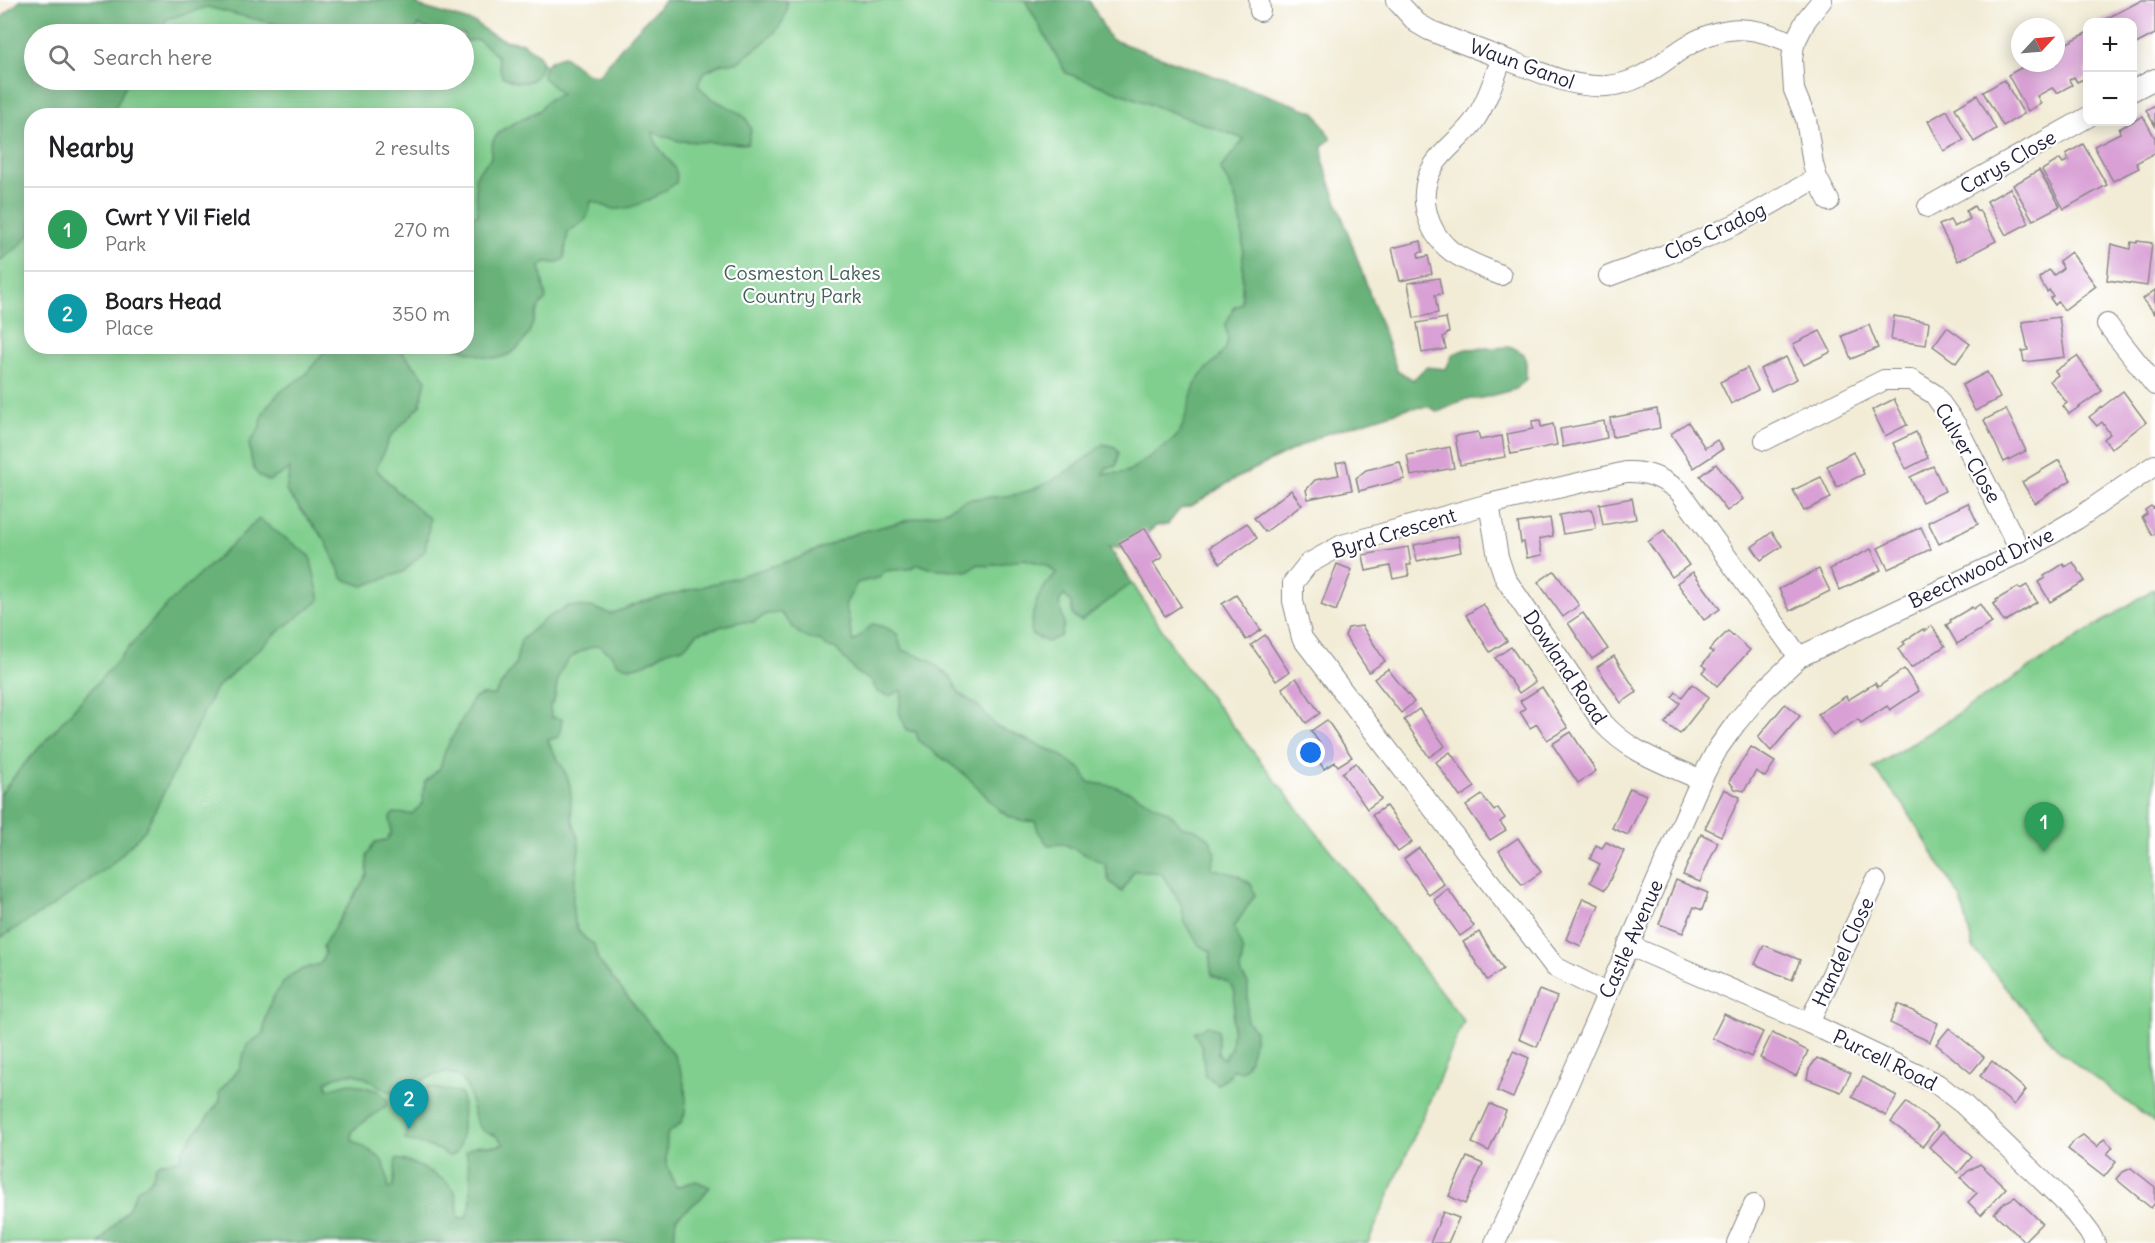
<!DOCTYPE html>
<meta charset="utf-8">
<style>
body{margin:0;font-family:Delius,sans-serif;background:#f2f2f2;color:#202124}
.controls{position:absolute;right:18px;top:18px;display:grid;overflow:hidden;border-radius:12px;box-shadow:0 3px 15px #0003}
.controls button{width:54px;height:54px;display:grid;place-items:center;padding:0;border:0;border-bottom:2px solid #e0e0e0;background:#fff;color:#202124;font:30px sans-serif}
.compass{position:absolute;left:2011px;top:18px;width:54px;height:54px;border-radius:50%;background:#fff;box-shadow:0 3px 15px #0003;rotate:64deg}
.you{position:absolute;left:1311px;top:753px;width:21px;height:21px;margin:-15px;border:4px solid #fff;border-radius:50%;background:#1a73e8;box-shadow:0 0 0 9px #1a73e833}
.badge{display:grid;place-items:center;width:39px;height:39px;border-radius:50%;background:#db2777;color:#fff;font-size:20px;font-weight:700}
.pin{position:absolute;translate:-50% -50px;filter:drop-shadow(0 2px 3px #0008)}
.pin::after{content:'';position:absolute;top:32px;width:21px;height:18px;background:inherit;clip-path:polygon(0 0,100% 0,50% 100%)}
.list{margin:0;padding:0;list-style:none}
h2{display:flex;justify-content:space-between;align-items:center;height:78px;margin:0;padding:0 24px;font-size:26px}
h2 small{font-size:20px;font-weight:400;color:#757577}
.list li{display:grid;grid-template-columns:39px 1fr auto;gap:18px;align-items:center;box-sizing:border-box;height:84px;padding:0 24px;border-top:2px solid #e0e0e0}
.list b{display:block;font-size:22px;white-space:nowrap}
.list p{margin:0;font-size:20px;white-space:nowrap;color:#757577}
.list em{font-size:20px;font-style:normal;color:#757577}
.icon{flex:none;width:33px;height:33px;fill:none;stroke:currentColor;stroke-width:2;stroke-linecap:round;stroke-linejoin:round}
.map{position:relative;flex:none;width:2155px;height:1243px;overflow:hidden}
.search{position:absolute;background:#fff;box-shadow:0 3px 15px #0003;left:24px;top:24px;width:450px;height:66px;display:flex;align-items:center;gap:15px;box-sizing:border-box;padding:0 21px;border-radius:33px;color:#757577;font-size:22px}
.panel{position:absolute;background:#fff;box-shadow:0 3px 15px #0003;left:24px;top:108px;width:450px;height:246px;border-radius:24px}
.map>svg:first-child{display:block}
.green{fill:#80cf8e;stroke:#517864;stroke-width:1.5;fill-rule:evenodd}
.forest{fill:#68b279;stroke:#456a5a;stroke-width:1.5;fill-rule:evenodd}
.building{fill:#d9a0d5}
.lines{fill:none;stroke-linecap:round;stroke-linejoin:round}
.minor-casing{stroke:#8a8788;stroke-width:22}
.minor{stroke:#fff;stroke-width:20}
.labels{text-anchor:middle;stroke-width:4.5;stroke-linejoin:round;paint-order:stroke}
.street-label{font-size:20px;fill:#22223b;stroke:#fff}
.park-label{font-size:20px;fill:#435f58;stroke:#fff}
</style>
<div class="map">
<svg width="2155" height="1243" viewBox="0 0 2155 1243">
<rect width="100%" height="100%" fill="#fff"/>
<filter id="ink" filterUnits="userSpaceOnUse"><feTurbulence type="fractalNoise" baseFrequency=".0167" numOctaves="2"/><feDisplacementMap in="SourceGraphic" scale="12" xChannelSelector="R" yChannelSelector="G"/><feConvolveMatrix kernelMatrix="1 2 1 2 8 2 1 2 1" color-interpolation-filters="sRGB"/></filter>
<filter id="wash" filterUnits="userSpaceOnUse"><feTurbulence type="fractalNoise" baseFrequency=".008" numOctaves="4" result="noise"/><feDisplacementMap in="SourceGraphic" scale="24" xChannelSelector="R" yChannelSelector="G"/><feGaussianBlur stdDeviation="1.35" result="paint"/><feColorMatrix in="noise" values="0 0 0 0 0 0 0 0 0 0 0 0 0 0 0 0 0 1.4 0 .05"/><feComposite in="paint" operator="in"/></filter>
<g filter="url(#wash)">
<rect width="100%" height="100%" fill="#f2ecd6"/>
<!-- green -->
<g class="green">
<path d="M43 0H388L542 63 590 92 672 0H1025L1066 73 1301 160 1408 408 1322 435 1204 494 1109 547 1182 661 1464 1021 1368 1243H0V39ZM34 34H464V80H34ZM32 116H466V346H32Z"/>
<polygon points="2155,588 2155,1123 2060,1052 1973,948 1961,899 1903,804 1873,768"/>
</g>
<!-- forest -->
<g class="forest">
<path d="M21 0H412L421 7 476 23 487 32 504 40 523 43 540 56C545 72 533 85 516 82 511 81 506 78 502 76L497 56 479 40 464 41V34H429V29L419 25 412 34H314L207 7 167 19 157 34H34V80H128L112 115 32 116 31 233 16 249 0 260V19Z"/>
<path d="M665 0H783L787 3C788 31 756 47 737 63H722L703 73 698 85 709 97 734 110 746 118 751 130 748 144 679 141 653 132C656 156 681 161 676 183 661 194 633 211 614 209 607 208 599 203 591 201 588 222 585 222 568 231L564 259 556 263 545 262 540 267 546 299C534 310 537 314 531 328 525 344 510 359 492 358 481 357 466 350 455 348L453 347 466 346 467 216 478 215 475 179 479 171 491 158C488 126 518 124 538 111 542 108 544 103 548 100 551 98 557 96 561 94L543 77C543 63 551 59 564 56L586 73 598 76 624 44Z"/>
<path d="M1025 0H1089L1110 39 1315 112 1331 139 1322 146 1324 166 1397 370 1413 380 1426 367 1446 369 1453 354 1466 349 1512 347 1524 354 1526 363V379L1516 389 1478 399H1466L1438 412 1430 407 1408 408 1322 435 1233 480 1193 505 1180 509 1168 524 1156 526 1128 549 1109 547 1132 583 1081 621 1073 616 1071 602 1064 595 1059 602 1064 624 1061 636 1047 642 1031 634C1032 606 1037 594 1056 573L1047 565 1024 559 987 566 979 564 967 571 928 568 919 564 908 569 885 571 878 578 857 583 845 605C851 620 849 629 853 642L873 624 885 627 897 634 902 650 930 660 952 679 959 693 978 706 997 727 1059 754 1082 770 1088 782 1117 787 1136 795 1170 813 1181 826 1195 829 1209 838 1216 853 1211 868 1237 875 1251 884 1255 895 1234 927 1243 951 1240 972 1248 984 1247 1021 1255 1030C1254 1046 1252 1059 1241 1072L1232 1069 1229 1077 1218 1084 1205 1076 1202 1047 1194 1032 1207 1026 1218 1029V1054L1224 1059 1231 1048 1235 992 1229 983 1212 975 1210 963 1211 951 1200 946 1185 924 1181 904 1161 873 1134 871 1122 892 1109 881 1105 864 1064 844 1048 845 1038 831 1035 821C1000 824 991 797 968 778 953 764 935 754 919 741L916 732 907 730 899 712 902 690 889 696 877 692 872 681 858 674 835 648 827 647 820 640C801 641 792 626 781 613L767 614 753 622H738L698 633 683 648C661 648 652 666 632 667 628 667 622 665 617 664L611 654 598 645C577 651 562 659 557 683 555 693 557 698 550 706L551 717 562 719 559 737 548 740C553 756 567 769 570 786 572 796 570 808 572 818 574 827 579 836 579 845 579 877 557 926 594 944L598 960 674 1055C683 1073 691 1101 682 1121 679 1126 672 1130 667 1134L666 1162 676 1187 696 1181 710 1187 700 1199 676 1218 674 1240 680 1243H99L128 1209 138 1188C162 1180 147 1169 161 1163 166 1161 175 1161 181 1159L182 1150 220 1101 219 1092 239 1069 247 1045 264 1033C264 1013 273 992 289 977 296 970 310 967 320 964L325 953 323 946 367 875V855L375 842 387 840 391 832 390 817 394 813 412 814 423 803V792L425 782 440 768 445 751 473 699 481 695H494L515 665 521 640 545 619 568 606 591 607 611 614 642 602 720 582 796 559 856 533 942 512C951 509 958 502 967 500 984 496 1002 498 1018 494 1050 486 1079 465 1103 444L1115 447 1119 453 1116 466 1106 468 1103 474C1110 473 1119 474 1126 472 1132 470 1171 442 1176 437 1187 424 1188 397 1197 381 1207 363 1237 352 1225 327L1233 308 1241 304 1242 300C1242 250 1250 212 1220 169L1244 139 1066 73ZM445 1072C449 1073 455 1075 459 1077 479 1092 464 1131 495 1135L504 1144C491 1150 477 1139 466 1152 470 1168 475 1205 466 1218H459C457 1210 458 1196 454 1190 446 1178 410 1160 396 1159L393 1188 389 1189C385 1153 380 1158 352 1140V1131L387 1105V1100L379 1091 350 1083 328 1089 326 1082C365 1057 377 1098 404 1094 412 1093 416 1084 423 1080 430 1076 438 1074 445 1072Z"/>
<path d="M329 346 398 347 426 380 420 406 390 437 376 469 396 490 430 519 425 551 403 572 363 586 343 579 325 540 286 491 290 469 269 481C250 474 252 461 249 444L259 429 263 414 269 404 280 392 305 375Z"/>
<polygon points="259,519 310,556 320,600 279,631 216,688 145,830 111,865 51,907 0,938 0,795 20,769 166,606"/>
<path d="M428 1086C439 1092 452 1087 462 1095 463 1107 463 1142 457 1151 454 1155 453 1155 448 1156L440 1150 405 1140C407 1125 416 1094 428 1086Z"/>
</g>
<g id="blocks">
<!-- building -->
<g class="building">
<polygon points="2142,0 2155,0 2155,34 2132,46 2132,22 2100,22"/>
<polygon points="2088,32 2088,69 2085,70 2088,77 2077,82 2074,77 2069,80 2072,85 2057,93 2052,88 2037,96 2041,104 2028,111 2008,75 2030,63 2056,63 2056,49"/>
<polygon points="2004,80 2024,114 2003,126 1983,92"/>
<polygon points="1977,95 1996,129 1974,142 1955,108"/>
<polygon points="2155,105 2155,126 2146,110"/>
<polygon points="1947,110 1964,141 1944,151 1928,121"/>
<polygon points="2143,116 2155,138 2155,153 2136,163 2139,168 2113,181 2094,146 2120,133 2119,129"/>
<polygon points="2083,144 2107,185 2064,209 2042,170 2060,159 2063,163 2069,160 2066,154"/>
<polygon points="2039,170 2060,206 2033,220 2013,185"/>
<polygon points="2010,188 2029,223 2006,235 1987,201"/>
<polygon points="1974,206 1977,211 1979,210 1996,241 1958,261 1939,225 1950,220 1954,227 1970,219 1966,211"/>
<polygon points="1421,241 1423,252 1418,253 1419,258 1428,256 1432,274 1400,281 1392,248"/>
<polygon points="2137,241 2152,243 2147,286 2107,280 2111,244 2130,249 2131,242 2137,243"/>
<polygon points="2071,252 2096,286 2064,310 2058,302 2055,305 2050,298 2053,296 2049,290 2047,292 2039,278 2049,270 2054,275 2063,268 2059,261"/>
<polygon points="1439,278 1442,294 1435,295 1438,313 1414,318 1408,283"/>
<polygon points="2155,290 2155,314 2143,299"/>
<polygon points="1894,316 1929,322 1926,345 1891,340"/>
<polygon points="2059,317 2065,357 2024,362 2022,351 2028,350 2022,322"/>
<polygon points="1446,318 1449,332 1443,337 1446,349 1422,353 1417,323"/>
<polygon points="1869,325 1878,348 1851,359 1842,336"/>
<polygon points="1947,327 1970,344 1956,363 1933,346"/>
<polygon points="1820,331 1831,352 1804,365 1793,344"/>
<polygon points="2077,356 2102,391 2069,414 2063,406 2067,403 2050,381 2058,375 2055,371"/>
<polygon points="1786,357 1797,379 1771,391 1760,369"/>
<polygon points="1747,368 1758,390 1731,404 1720,382"/>
<polygon points="1987,372 2000,398 1975,411 1962,385"/>
<polygon points="2123,391 2146,422 2111,449 2104,439 2110,434 2102,422 2097,426 2089,417"/>
<polygon points="1894,399 1907,425 1885,436 1872,410"/>
<polygon points="1657,409 1660,428 1613,437 1610,418"/>
<polygon points="2006,409 2026,451 2004,462 1984,420"/>
<polygon points="1540,420 1541,427 1553,424 1557,445 1511,454 1507,434 1533,429 1532,421"/>
<polygon points="1604,421 1607,438 1563,447 1560,429"/>
<polygon points="1688,422 1705,448 1717,440 1723,449 1694,468 1671,434"/>
<polygon points="1478,432 1480,440 1502,436 1505,457 1460,465 1455,436"/>
<polygon points="1916,432 1928,458 1906,469 1893,443"/>
<polygon points="1450,447 1454,468 1411,476 1407,455"/>
<polygon points="1853,452 1864,474 1837,487 1827,466"/>
<polygon points="2059,460 2071,480 2035,503 2022,482"/>
<polygon points="1346,461 1352,490 1308,499 1306,490 1315,480 1339,475 1336,463"/>
<polygon points="1400,462 1405,479 1359,491 1356,478 1366,470"/>
<polygon points="1716,464 1743,499 1727,511 1700,476"/>
<polygon points="1933,466 1945,491 1922,502 1910,477"/>
<polygon points="1821,477 1831,498 1804,511 1793,490"/>
<polygon points="1291,490 1302,505 1265,532 1254,518"/>
<polygon points="1632,498 1636,519 1603,525 1599,504"/>
<polygon points="1968,503 1978,524 1939,544 1928,522"/>
<polygon points="2151,506 2153,508 2155,507 2155,534 2152,535 2142,517 2147,514 2145,510"/>
<polygon points="1592,509 1596,529 1563,534 1559,515"/>
<polygon points="1550,518 1553,536 1539,539 1542,555 1527,558 1524,542 1521,543 1518,523"/>
<polygon points="1247,523 1257,538 1220,563 1210,547"/>
<polygon points="1921,527 1931,549 1888,569 1878,548"/>
<polygon points="1145,528 1163,557 1153,563 1181,606 1165,616 1119,543"/>
<polygon points="1664,530 1689,565 1672,577 1648,542"/>
<polygon points="1772,532 1782,546 1761,560 1752,547"/>
<polygon points="1458,536 1461,552 1417,561 1414,545"/>
<polygon points="1408,547 1411,565 1407,565 1409,576 1393,579 1390,566 1366,571 1363,555"/>
<polygon points="1871,549 1881,570 1840,590 1830,569"/>
<polygon points="2073,562 2085,581 2050,602 2038,582 2045,578 2044,576 2063,564 2065,567"/>
<polygon points="1337,564 1352,570 1336,611 1321,605"/>
<polygon points="1819,569 1830,591 1790,611 1779,589"/>
<polygon points="1554,571 1579,605 1563,617 1538,582"/>
<polygon points="1693,572 1720,609 1704,620 1677,583"/>
<polygon points="2027,585 2037,602 2004,622 1993,604 1997,602 1996,600 2018,587 2020,589"/>
<polygon points="1236,595 1261,630 1246,640 1222,604"/>
<polygon points="1483,604 1507,641 1490,652 1466,615"/>
<polygon points="1980,604 1992,623 1957,644 1946,625 1951,622 1950,620 1972,607 1973,609"/>
<polygon points="1583,613 1608,649 1592,659 1568,623"/>
<polygon points="1362,626 1385,661 1369,672 1345,636 1348,628"/>
<polygon points="1932,626 1945,646 1911,668 1898,649 1905,644 1903,642 1923,629 1924,631"/>
<polygon points="1728,631 1750,650 1717,686 1702,672 1706,668 1702,665 1713,652 1709,650"/>
<polygon points="1265,635 1289,672 1276,681 1251,645"/>
<polygon points="1511,647 1535,682 1519,693 1495,658"/>
<polygon points="1614,656 1637,692 1621,703 1597,667"/>
<polygon points="1388,669 1414,702 1401,713 1374,679"/>
<polygon points="1904,669 1919,691 1890,710 1887,706 1861,723 1858,719 1833,736 1818,714 1846,696 1848,700 1875,683 1878,687"/>
<polygon points="1296,678 1320,713 1306,723 1282,688"/>
<polygon points="1692,684 1709,697 1680,734 1665,723 1680,703 1672,697 1676,692 1682,697"/>
<polygon points="1542,687 1568,728 1547,740 1537,724 1530,728 1520,712 1525,708 1520,701"/>
<polygon points="1785,704 1800,716 1771,751 1758,737"/>
<polygon points="1419,709 1445,746 1429,757 1404,720"/>
<polygon points="1327,720 1352,757 1338,766 1335,762 1324,769 1314,754 1323,748 1311,731"/>
<polygon points="1571,732 1596,771 1578,783 1552,744"/>
<polygon points="1751,747 1775,762 1765,777 1756,771 1744,791 1735,789 1729,781"/>
<polygon points="1450,752 1475,787 1460,797 1436,762"/>
<polygon points="1356,763 1381,799 1367,809 1342,773"/>
<polygon points="1630,788 1646,795 1628,835 1612,828"/>
<polygon points="1724,789 1740,797 1721,836 1705,828"/>
<polygon points="1482,795 1494,811 1498,808 1505,818 1500,822 1506,830 1490,840 1466,806"/>
<polygon points="1386,806 1412,842 1398,852 1372,815"/>
<polygon points="1701,834 1718,842 1700,882 1683,875"/>
<polygon points="1518,838 1541,872 1522,885 1499,851"/>
<polygon points="1606,842 1624,851 1605,890 1590,882 1600,864 1590,859 1596,845 1602,848"/>
<polygon points="1419,848 1444,884 1429,895 1404,859"/>
<polygon points="1676,880 1708,893 1702,910 1694,907 1683,933 1659,924"/>
<polygon points="1448,889 1474,926 1460,936 1434,900"/>
<polygon points="1583,898 1599,905 1581,946 1566,939"/>
<polygon points="1479,932 1503,969 1487,980 1463,942"/>
<polygon points="1764,945 1800,960 1792,980 1755,964"/>
<polygon points="1539,990 1557,997 1537,1047 1519,1039"/>
<polygon points="1898,1004 1938,1023 1930,1042 1890,1023"/>
<polygon points="1724,1014 1763,1032 1751,1057 1712,1038"/>
<polygon points="1949,1028 1984,1057 1971,1073 1936,1044"/>
<polygon points="1772,1033 1808,1051 1796,1076 1760,1058"/>
<polygon points="1513,1051 1529,1058 1513,1098 1497,1091"/>
<polygon points="1817,1058 1851,1073 1841,1092 1807,1079 1809,1069"/>
<polygon points="1992,1061 2026,1090 2014,1105 1980,1076"/>
<polygon points="1863,1077 1897,1096 1886,1116 1852,1097"/>
<polygon points="1907,1102 1938,1126 1923,1146 1891,1122"/>
<polygon points="1490,1104 1506,1111 1489,1151 1472,1143"/>
<polygon points="1943,1131 1972,1157 1958,1173 1929,1147"/>
<polygon points="2083,1135 2097,1147 2104,1139 2113,1147 2107,1154 2116,1162 2104,1177 2068,1149 2074,1141"/>
<polygon points="1467,1157 1483,1164 1465,1204 1449,1196"/>
<polygon points="1980,1164 2006,1188 1981,1215 1968,1202 1977,1193 1961,1178 1968,1171"/>
<polygon points="2131,1168 2155,1187 2155,1203 2151,1208 2116,1179 2121,1173"/>
<polygon points="2015,1197 2042,1223 2024,1241 1994,1213 2004,1203"/>
<polygon points="1443,1212 1459,1218 1448,1243 1430,1243"/>
</g>
</g>
</g>
<g filter="url(#ink)">
<use href="#blocks" fill-opacity="0" stroke="#8a8788" stroke-width="1.5"/>
<g class="lines">
<!-- minor casing -->
<g class="minor-casing">
<g id="minor">
<polyline points="1259,0 1260,11"/>
<path d="M1396 0 1417 23 1429 30C1458 42 1488 53 1518 64 1547 75 1575 88 1606 86 1638 84 1657 66 1682 49 1722 23 1752 24 1794 44L1792 60 1794 90 1806 119 1813 164 1817 178 1829 201"/>
<polyline points="1794,44 1806,20 1822,0"/>
<polyline points="2132,91 2155,79"/>
<polyline points="1928,207 2088,117"/>
<path d="M1501 275C1484 268 1466 262 1451 251 1426 231 1416 193 1434 165 1445 148 1463 137 1474 121 1487 102 1494 79 1502 58"/>
<polyline points="1609,276 1665,255 1736,224 1817,178"/>
<polyline points="2107,324 2155,385"/>
<polyline points="1765,440 1884,380 1911,380 1934,394 1956,425 2021,552"/>
<path d="M1489 504 1498 557 1505 578 1603 723C1630 753 1665 763 1701 780"/>
<polyline points="1628,945 1809,1023 1937,1084 1963,1104 2070,1207 2089,1232 2095,1243"/>
<path d="M1607 993 1555 967 1302 638 1293 601V583L1308 564 1342 545 1489 504 1626 472C1647 471 1662 478 1679 491L1799 657"/>
<polyline points="1809,1023 1876,881"/>
<polyline points="1495,1243 1565,1091 1701,780 1718,748 1736,723 1762,692 1799,657 2021,552 2077,519 2155,465"/>
<polyline points="1737,1243 1754,1205"/>
</g>
</g>
<!-- minor -->
<use href="#minor" class="minor"/>
</g>
</g>
<g class="labels">
<!-- street labels -->
<g class="street-label">
<text transform="translate(1522 64) rotate(20)" y="7">Waun Ganol</text>
<text transform="translate(2008 162) rotate(-30)" y="7">Carys Close</text>
<text transform="translate(1715 231) rotate(-25)" y="7">Clos Cradog</text>
<text transform="translate(1968 453) rotate(60)" y="7">Culver Close</text>
<text transform="translate(1394 533) rotate(-17)" y="7">Byrd Crescent</text>
<text transform="translate(1981 568) rotate(-26)" y="7">Beechwood Drive</text>
<text transform="translate(1565 667) rotate(56)" y="7">Dowland Road</text>
<text transform="translate(1631 939) rotate(-66)" y="7">Castle Avenue</text>
<text transform="translate(1843 952) rotate(-65)" y="7">Handel Close</text>
<text transform="translate(1885 1060) rotate(26)" y="7">Purcell Road</text>
</g>
<!-- park labels -->
<g class="park-label">
<text x="802" y="280">Cosmeston Lakes<tspan x="802" dy="23">Country Park</tspan></text>
</g>
</g>
</svg>
<div class="controls">
<button>+</button>
<button>−</button>
</div>
<svg class="compass" viewBox="-18 -18 36 36"><path d="M0-13l5 13h-10z" fill="#e53935"/><path d="M0 13l5-13h-10z" fill="#757577"/></svg>
<div class="you"></div>
<div class="pin badge" style="left:2044px;top:852px;background:#2e9e5b">1</div>
<div class="pin badge" style="left:409px;top:1129px;background:#0f9aa8">2</div>
<div class="search"><svg class="icon" aria-label="search" viewBox="0 0 24 24"><circle cx="10" cy="10" r="6"/><path d="M15 15l6 6"/></svg>Search here</div>
<section class="panel">
<h2>Nearby<small>2 results</small></h2>
<ul class="list">
<li><span class="badge" style="background:#2e9e5b">1</span><div><b>Cwrt Y Vil Field</b><p>Park</p></div><em>270 m</em></li>
<li><span class="badge" style="background:#0f9aa8">2</span><div><b>Boars Head</b><p>Place</p></div><em>350 m</em></li>
</ul>
</section>
</div>
